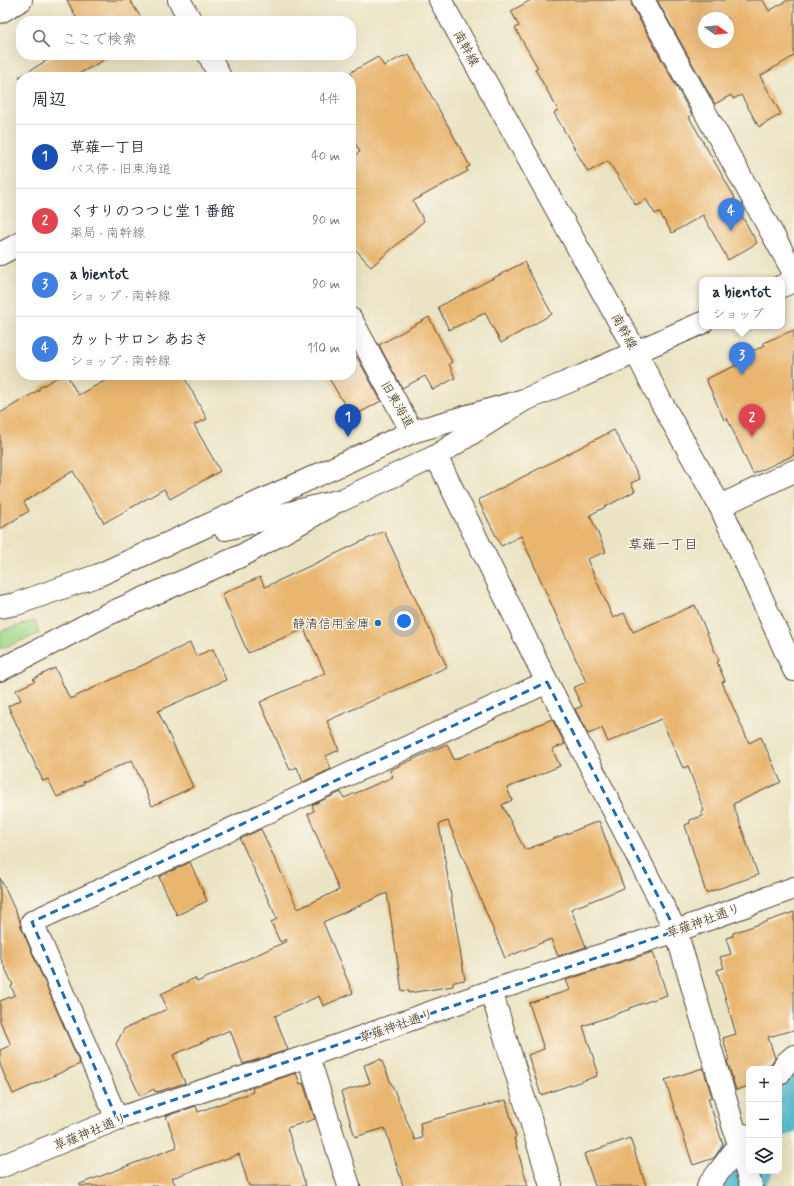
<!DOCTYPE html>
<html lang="ja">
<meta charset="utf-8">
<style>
body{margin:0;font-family:Mynerve,"Klee One",sans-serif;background:#f6f6f7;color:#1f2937}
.controls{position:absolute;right:12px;bottom:12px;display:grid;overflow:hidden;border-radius:8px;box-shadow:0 4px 16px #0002}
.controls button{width:36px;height:36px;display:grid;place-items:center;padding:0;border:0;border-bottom:1px solid #e0e1e3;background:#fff;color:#1f2937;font:20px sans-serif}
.compass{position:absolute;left:698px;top:12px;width:36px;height:36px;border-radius:50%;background:#fff;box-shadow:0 4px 16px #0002;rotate:105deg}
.you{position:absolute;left:404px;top:621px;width:14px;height:14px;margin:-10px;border:3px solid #fff;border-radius:50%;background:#1a73e8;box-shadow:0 0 0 6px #1a73e833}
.badge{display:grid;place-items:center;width:26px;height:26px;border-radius:50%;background:#1a73e8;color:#fff;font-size:13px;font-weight:700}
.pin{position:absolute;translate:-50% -33px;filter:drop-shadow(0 1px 2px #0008)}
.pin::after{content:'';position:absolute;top:21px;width:14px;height:12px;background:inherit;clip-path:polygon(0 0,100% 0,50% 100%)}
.popup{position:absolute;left:699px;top:277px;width:86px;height:52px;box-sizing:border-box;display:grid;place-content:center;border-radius:8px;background:#fff;filter:drop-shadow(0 1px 3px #0005);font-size:13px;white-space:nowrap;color:#747a83}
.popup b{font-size:15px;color:#1f2937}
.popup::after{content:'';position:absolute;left:50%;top:100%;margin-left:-8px;border:8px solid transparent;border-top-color:#fff}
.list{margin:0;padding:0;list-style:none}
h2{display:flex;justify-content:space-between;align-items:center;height:52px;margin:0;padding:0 16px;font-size:17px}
h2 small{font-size:13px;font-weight:400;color:#747a83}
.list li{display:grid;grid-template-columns:26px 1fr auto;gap:12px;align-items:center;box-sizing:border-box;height:64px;padding:0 16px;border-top:1px solid #e0e1e3}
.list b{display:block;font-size:15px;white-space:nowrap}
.list p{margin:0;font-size:13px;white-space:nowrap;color:#747a83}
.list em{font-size:13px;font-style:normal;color:#747a83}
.icon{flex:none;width:22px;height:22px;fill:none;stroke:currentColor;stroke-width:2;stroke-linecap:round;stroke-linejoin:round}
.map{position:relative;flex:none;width:794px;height:1186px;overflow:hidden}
.search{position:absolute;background:#fff;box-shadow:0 4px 16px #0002;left:16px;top:16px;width:340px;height:44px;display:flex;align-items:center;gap:10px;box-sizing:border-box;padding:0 14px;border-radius:16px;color:#747a83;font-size:15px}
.panel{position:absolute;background:#fff;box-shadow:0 4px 16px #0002;left:16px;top:72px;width:340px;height:308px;border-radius:16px}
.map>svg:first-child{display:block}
.green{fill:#a1d788;stroke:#6e8053}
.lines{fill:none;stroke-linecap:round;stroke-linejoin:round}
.river{stroke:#54bcd1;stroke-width:54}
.building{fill:#e9b670;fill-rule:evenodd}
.minor-casing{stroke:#554637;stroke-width:24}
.tertiary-casing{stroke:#554637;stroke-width:24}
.secondary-casing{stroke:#554637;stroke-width:24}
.minor{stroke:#fff;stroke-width:22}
.tertiary{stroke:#fff;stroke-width:22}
.secondary{stroke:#fff;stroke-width:22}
.marked{fill:none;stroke:#1f6fb2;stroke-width:3;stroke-dasharray:8 5;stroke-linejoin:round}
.poi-dot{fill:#1f6fb2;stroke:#fbf7ec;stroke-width:1.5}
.labels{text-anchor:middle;stroke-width:3;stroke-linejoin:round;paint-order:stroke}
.street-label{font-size:13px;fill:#3b2a1e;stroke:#fbf7ec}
.poi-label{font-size:13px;fill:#3b2a1e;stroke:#fbf7ec;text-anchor:end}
.neighbourhood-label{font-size:14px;fill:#3b2a1e;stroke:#fbf7ec}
</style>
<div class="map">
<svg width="794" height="1186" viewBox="0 0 794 1186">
<rect width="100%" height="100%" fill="#fbf7ec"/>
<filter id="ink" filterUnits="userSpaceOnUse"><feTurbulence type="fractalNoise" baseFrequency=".025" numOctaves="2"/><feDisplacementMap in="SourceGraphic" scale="8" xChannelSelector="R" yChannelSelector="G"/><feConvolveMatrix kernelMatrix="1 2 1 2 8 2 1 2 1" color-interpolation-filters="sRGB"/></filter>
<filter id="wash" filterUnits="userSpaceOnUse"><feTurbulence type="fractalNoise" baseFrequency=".012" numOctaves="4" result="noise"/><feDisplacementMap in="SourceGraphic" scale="16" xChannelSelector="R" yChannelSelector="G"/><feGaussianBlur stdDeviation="0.9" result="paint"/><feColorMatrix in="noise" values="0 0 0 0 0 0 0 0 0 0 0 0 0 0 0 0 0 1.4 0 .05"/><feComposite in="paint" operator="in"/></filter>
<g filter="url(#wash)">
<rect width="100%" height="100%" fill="#ebe4c4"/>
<!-- green -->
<polygon class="green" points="35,621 39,634 0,649 0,631"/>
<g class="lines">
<!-- river -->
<g class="river">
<polyline points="779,1110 788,1094 794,1090"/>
<polyline points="734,1186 749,1161"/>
</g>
</g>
<g id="blocks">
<!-- building -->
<g class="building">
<polygon points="67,0 130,0 143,21 78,21"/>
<polygon points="531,0 631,0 632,6 692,115 689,117 735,198 733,200 757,243 728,260 703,215 672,233 659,212 655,214 646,199 636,205 608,161 588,172 554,113 558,110 535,69 538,68 515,28 519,26 511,11"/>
<path d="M657 0H763L769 11 788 0H794V56L760 76 781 114 759 127 741 95 733 99 731 95 715 104ZM704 18H728V42H704Z"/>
<polygon points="56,55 113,55 73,77 19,77"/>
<polygon points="409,55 470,166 466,168 468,171 413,201 424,221 371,267 351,244 351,157 360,152 351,136 351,72 378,57 384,66 403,56 404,57"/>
<polygon points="524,262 552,314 501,343 485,313 449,330 438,307"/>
<polygon points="429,317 452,362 449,364 455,378 433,390 425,376 402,388 379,345"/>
<polygon points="794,330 794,455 753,474 727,418 724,420 706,379 750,359 747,354 765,345 763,343"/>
<polygon points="357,357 381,401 352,417 327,375 351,375 351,360"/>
<polygon points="61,375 67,375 78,395 116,375 183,375 207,419 194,425 220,471 170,499 164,489 104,523 73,471 24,502 29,511 0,529 0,413 39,390 39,388"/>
<polygon points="614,430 640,479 631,483 635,491 590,515 606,552 587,559 613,618 624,613 633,632 695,605 719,661 717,662 725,681 722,682 749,743 761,737 781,782 733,804 758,875 706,893 685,825 690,823 690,820 703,816 701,812 704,811 688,766 683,768 661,719 608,742 602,728 588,734 575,709 582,706 573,688 586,682 521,536 501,546 478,500"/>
<polygon points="384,531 447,667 327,721 339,750 326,756 331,769 303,782 297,767 290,770 260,702 325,673 304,629 248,653 222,594 260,577 265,587"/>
<polygon points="190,643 196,656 213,649 226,680 158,711 193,787 152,806 132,760 83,782 84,784 57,797 48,779 43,781 8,706 21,700 16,690 35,681 33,679 55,668 70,699"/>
<polygon points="552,719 565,744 552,749 560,766 507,788 512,800 502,805 525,850 599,821 624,888 571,909 586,947 558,956 551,939 505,958 448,821 439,824 465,980 453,982 453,986 409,993 408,990 402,991 387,893 323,922 353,993 323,1006 319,996 275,1016 288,1050 243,1064 230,1030 173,1055 185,1083 157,1092 157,1091 155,1092 154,1089 140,1096 116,1044 124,1029 167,1009 161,994 195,978 197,982 287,941 286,939 280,942 271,922 277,919 240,839 261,829 298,909 339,890 308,814 314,811 312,805 341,792 344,798 393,777 390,770 447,744 454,760"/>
<polygon points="190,862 207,901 177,915 159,877"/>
<polygon points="0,878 20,921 21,927 80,1064 13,1094 0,1065 0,1050 11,1045 0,1021 0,1001 15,995 11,986 13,985 0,957"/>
<polygon points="794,912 794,1030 768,1037 775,1058 771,1064 754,1069 749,1069 749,1086 736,1090 727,1060 729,1060 723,1038 736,1034 717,970 724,968 720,957 731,954 726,938 733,936 733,933"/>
<polygon points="653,952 667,995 629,1008 630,1009 583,1026 598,1072 596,1073 597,1076 541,1095 528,1055 544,1049 529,1003 570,990 566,980"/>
<polygon points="381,1059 415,1140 422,1138 420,1123 506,1100 516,1137 514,1138 528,1186 403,1186 385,1128 355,1137 341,1092 370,1083 364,1065"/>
<polygon points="703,1068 712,1097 708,1098 723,1145 714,1158 693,1165 665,1080"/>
<polygon points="296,1073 300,1084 303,1083 315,1119 287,1128 306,1186 249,1186 239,1154 172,1178 176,1186 80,1186 80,1184 177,1147 166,1116 196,1106 198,1112 253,1092 252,1088"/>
<polygon points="630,1138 646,1186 595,1186 584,1154"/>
</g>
</g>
</g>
<g filter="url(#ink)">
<use href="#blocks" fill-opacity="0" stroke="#554637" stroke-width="1"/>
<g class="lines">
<!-- minor casing -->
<g class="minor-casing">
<g id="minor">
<polyline points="179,0 191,21"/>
<polyline points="643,0 794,273"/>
<polyline points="209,55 220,77"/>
<polyline points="0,254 21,243"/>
<polyline points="782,286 794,281"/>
<polyline points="351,319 412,432"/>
<polyline points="636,352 702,323"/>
<polyline points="436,456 547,682 676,931 751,1186"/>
<polyline points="720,506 794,471"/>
<polyline points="0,670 106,615 243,555 330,506"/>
<polyline points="491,991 551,1186"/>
<polyline points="308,1056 349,1186"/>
<polyline points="779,1074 787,1062 794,1056"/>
<polyline points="117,1119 32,922 547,682"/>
<polyline points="708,1186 740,1144 744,1135"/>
</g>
</g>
<!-- tertiary casing -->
<g class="tertiary-casing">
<g id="tertiary">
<polyline points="0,12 21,0"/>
<polyline points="225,529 342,500 436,456 524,400 582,376 636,352"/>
<polyline points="0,607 16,604 99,575 412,432 524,400"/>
<polyline points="0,1167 117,1119 308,1056 491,991 676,931 794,888"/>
</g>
</g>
<!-- secondary casing -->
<g class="secondary-casing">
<polyline id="secondary" points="440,0 636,352 660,400 720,506 794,670"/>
</g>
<!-- minor -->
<use href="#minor" class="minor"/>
<!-- tertiary -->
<use href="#tertiary" class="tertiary"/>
<!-- secondary -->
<use href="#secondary" class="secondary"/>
</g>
</g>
<!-- marked area -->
<path class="marked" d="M547 682 676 931 117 1119 32 922Z"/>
<!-- markers -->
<circle class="poi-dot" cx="378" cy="623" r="4"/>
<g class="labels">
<!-- street labels -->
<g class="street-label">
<text transform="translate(467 48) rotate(61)" y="5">南幹線</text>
<text transform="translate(625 331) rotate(61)" y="5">南幹線</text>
<text transform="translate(398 404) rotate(60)" y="5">旧東海道</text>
<text transform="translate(703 920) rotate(-20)" y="5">草薙神社通り</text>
<text transform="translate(396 1025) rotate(-19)" y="5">草薙神社通り</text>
<text transform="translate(90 1131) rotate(-22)" y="5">草薙神社通り</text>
</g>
<!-- poi labels -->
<g class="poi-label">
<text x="370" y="628">静清信用金庫</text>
</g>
<!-- neighbourhood labels -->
<g class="neighbourhood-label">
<text x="663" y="549">草薙一丁目</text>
</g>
</g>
</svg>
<div class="controls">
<button>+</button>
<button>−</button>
<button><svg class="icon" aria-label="layers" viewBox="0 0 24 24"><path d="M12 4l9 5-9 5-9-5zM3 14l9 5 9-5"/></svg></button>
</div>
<svg class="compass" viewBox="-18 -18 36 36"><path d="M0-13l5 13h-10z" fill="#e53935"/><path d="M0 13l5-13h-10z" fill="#747a83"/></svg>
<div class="you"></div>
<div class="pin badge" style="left:348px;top:437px;background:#1a4fb4">1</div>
<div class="pin badge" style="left:752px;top:437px;background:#e0444e">2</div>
<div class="pin badge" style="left:742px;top:375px;background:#3f7fe0">3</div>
<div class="popup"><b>a bientot</b>ショップ</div>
<div class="pin badge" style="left:731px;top:231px;background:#3f7fe0">4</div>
<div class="search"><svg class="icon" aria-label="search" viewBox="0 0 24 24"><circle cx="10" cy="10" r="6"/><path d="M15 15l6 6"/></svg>ここで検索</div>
<section class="panel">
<h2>周辺<small>4件</small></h2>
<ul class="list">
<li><span class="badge" style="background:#1a4fb4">1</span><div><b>草薙一丁目</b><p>バス停 · 旧東海道</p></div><em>40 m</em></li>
<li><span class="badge" style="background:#e0444e">2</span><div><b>くすりのつつじ堂１番館</b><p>薬局 · 南幹線</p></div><em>90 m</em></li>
<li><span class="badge" style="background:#3f7fe0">3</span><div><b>a bientot</b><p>ショップ · 南幹線</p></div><em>90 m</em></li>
<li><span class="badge" style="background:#3f7fe0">4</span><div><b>カットサロン あおき</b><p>ショップ · 南幹線</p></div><em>110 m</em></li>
</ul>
</section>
</div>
